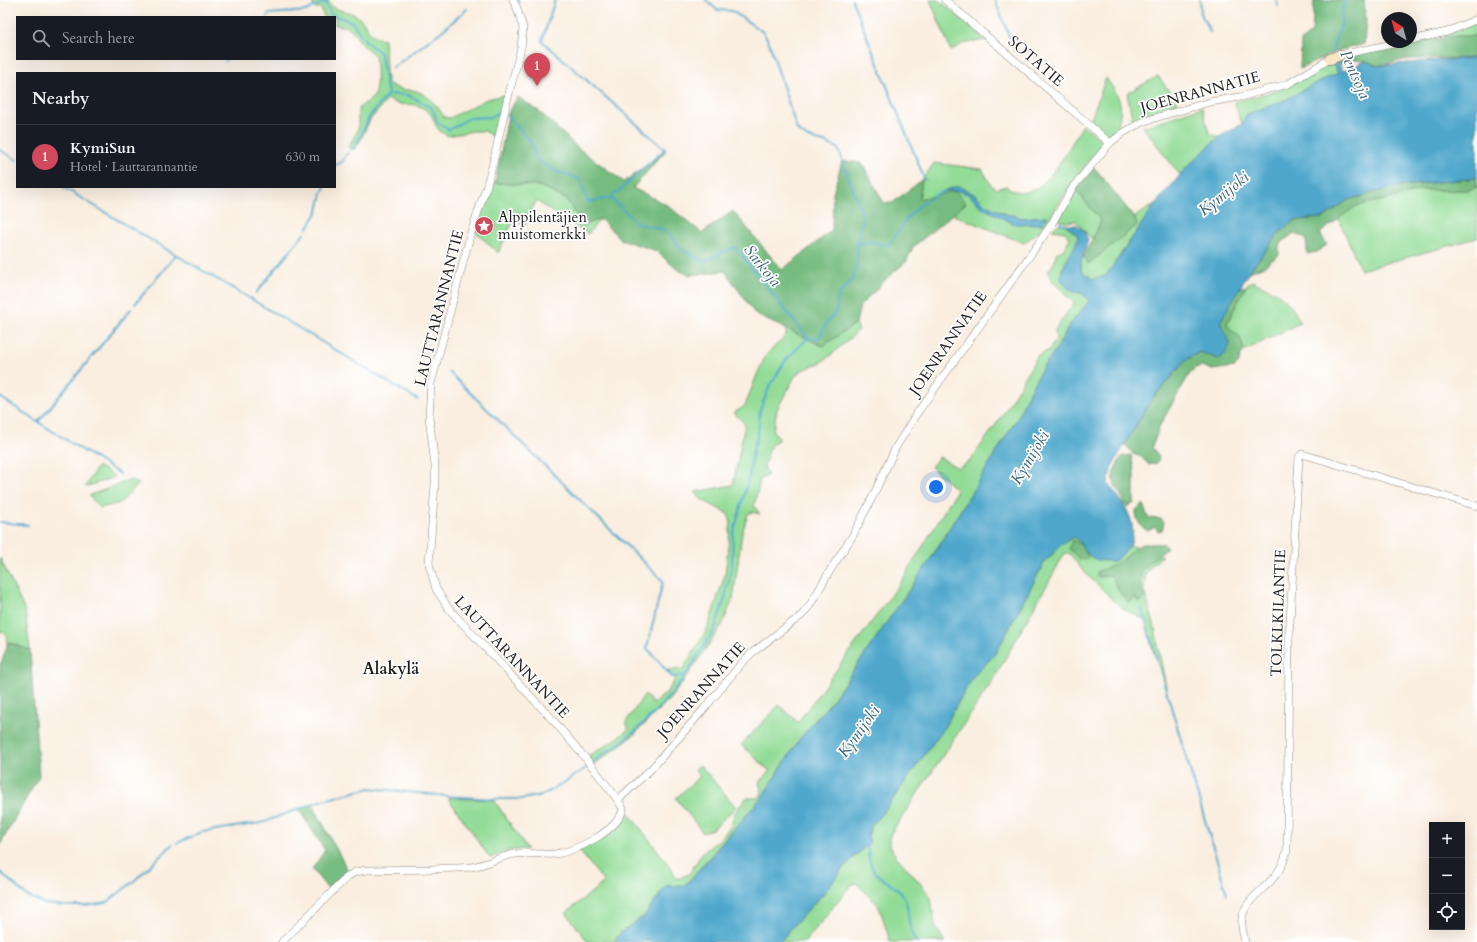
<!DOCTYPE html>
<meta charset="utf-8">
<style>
body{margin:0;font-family:Cardo,serif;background:#20242c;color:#f1f3f6}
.controls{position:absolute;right:12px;bottom:12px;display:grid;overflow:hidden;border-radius:0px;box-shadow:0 4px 16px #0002}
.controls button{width:36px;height:36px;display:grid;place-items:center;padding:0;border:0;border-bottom:1px solid #363941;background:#171b24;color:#f1f3f6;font:20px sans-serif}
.compass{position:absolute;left:1381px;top:12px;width:36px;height:36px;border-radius:50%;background:#171b24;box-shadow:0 4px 16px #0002;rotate:324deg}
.you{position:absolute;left:936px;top:487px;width:14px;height:14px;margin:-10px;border:3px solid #fff;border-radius:50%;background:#1a73e8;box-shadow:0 0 0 6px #1a73e833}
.badge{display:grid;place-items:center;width:26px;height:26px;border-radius:50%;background:#d1495b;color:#fff;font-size:13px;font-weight:700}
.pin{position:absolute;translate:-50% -33px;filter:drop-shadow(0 1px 2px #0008)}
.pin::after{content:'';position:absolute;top:21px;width:14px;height:12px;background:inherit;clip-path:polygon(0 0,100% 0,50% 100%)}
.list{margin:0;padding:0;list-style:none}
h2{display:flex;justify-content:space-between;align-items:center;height:52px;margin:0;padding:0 16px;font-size:17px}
h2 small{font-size:13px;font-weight:400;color:#9ea1a6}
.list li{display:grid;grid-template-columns:26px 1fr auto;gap:12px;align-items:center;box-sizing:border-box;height:64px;padding:0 16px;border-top:1px solid #363941}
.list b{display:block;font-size:15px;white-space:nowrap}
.list p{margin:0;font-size:13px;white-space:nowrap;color:#9ea1a6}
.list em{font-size:13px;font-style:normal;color:#9ea1a6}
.icon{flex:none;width:22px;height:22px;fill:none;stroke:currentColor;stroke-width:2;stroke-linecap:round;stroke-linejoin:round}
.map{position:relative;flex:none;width:1477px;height:942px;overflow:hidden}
.search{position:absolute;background:#171b24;box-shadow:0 4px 16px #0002;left:16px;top:16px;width:320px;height:44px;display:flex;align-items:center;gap:10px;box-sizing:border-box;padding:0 14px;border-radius:0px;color:#9ea1a6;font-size:15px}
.panel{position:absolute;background:#171b24;box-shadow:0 4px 16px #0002;left:16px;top:72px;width:320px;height:116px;border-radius:0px}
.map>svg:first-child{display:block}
.green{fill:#93dc97;stroke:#587c5a}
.forest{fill:#76bc80;stroke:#496c4e}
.water{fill:#4fa7cc;stroke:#366274}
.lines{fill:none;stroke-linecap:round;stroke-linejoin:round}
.stream{stroke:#4fa7cc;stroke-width:2}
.street-casing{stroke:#8b857e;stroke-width:8}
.secondary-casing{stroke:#8b857e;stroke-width:12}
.street{stroke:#fff;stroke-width:7}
.secondary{stroke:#fae7c3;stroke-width:10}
.labels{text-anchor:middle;stroke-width:3.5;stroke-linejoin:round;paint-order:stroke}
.street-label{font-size:15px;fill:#1c1c1c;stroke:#fff}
.poi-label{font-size:15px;fill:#1c1c1c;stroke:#fff;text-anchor:start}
.water-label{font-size:16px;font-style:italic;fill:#366274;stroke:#fff}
.neighbourhood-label{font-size:16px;font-weight:bold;fill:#1c1c1c;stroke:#fff}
</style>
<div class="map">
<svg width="1477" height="942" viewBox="0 0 1477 942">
<rect width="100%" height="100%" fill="#fff"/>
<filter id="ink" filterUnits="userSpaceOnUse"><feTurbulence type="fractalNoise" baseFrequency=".025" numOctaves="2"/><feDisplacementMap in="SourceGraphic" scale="8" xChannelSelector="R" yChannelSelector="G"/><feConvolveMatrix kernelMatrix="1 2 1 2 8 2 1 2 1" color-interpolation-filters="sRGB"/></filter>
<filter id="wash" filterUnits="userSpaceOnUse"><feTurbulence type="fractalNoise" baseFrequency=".012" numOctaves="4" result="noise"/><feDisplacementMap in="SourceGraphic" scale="16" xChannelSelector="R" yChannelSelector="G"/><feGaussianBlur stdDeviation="0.9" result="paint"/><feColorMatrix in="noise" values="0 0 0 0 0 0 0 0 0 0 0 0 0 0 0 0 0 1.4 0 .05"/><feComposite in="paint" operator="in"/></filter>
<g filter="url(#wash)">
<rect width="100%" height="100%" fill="#faeee0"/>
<!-- green -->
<g class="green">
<path d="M312 0H328C334 13 346 9 357 16 371 26 364 35 384 39L387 82C392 86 397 89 404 90 407 90 411 90 413 90 428 94 437 105 444 117L450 118 487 99 504 95 495 138 485 131H473L448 136C446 134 442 133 440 131 432 123 436 114 421 107 409 101 403 109 388 99L370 120 359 143 353 150 348 147 358 130V111L360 107 374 97C378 83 376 69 375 55 369 51 364 47 360 42 351 28 353 27 335 25V17H324L321 8H314Z"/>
<polygon points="930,0 939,0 986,40 962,44 951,51"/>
<polygon points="1477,23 1477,39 1443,41 1444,36"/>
<polygon points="1441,60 1336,81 1247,114 1242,124 1234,102 1280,90 1331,61 1339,73 1366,61 1377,66"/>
<polygon points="1158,76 1180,106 1140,120 1132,118 1127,93"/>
<path d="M1106 78C1124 103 1123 106 1115 135L1107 136 1090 121Z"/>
<polygon points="1202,107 1209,133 1219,137 1188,166 1180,175 1143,127"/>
<path d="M1083 125 1104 142 1074 180 1043 228 1024 243 951 214 966 203 919 200 922 180 934 163 982 169 991 185 996 189 1006 186C1016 195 1032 194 1042 184 1059 169 1071 144 1083 125Z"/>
<polygon points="495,183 540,186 566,199 577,216 600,219 588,234 536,201 525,225 514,220 498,253 475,231 487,197"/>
<polygon points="1477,187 1477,238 1361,270 1338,218 1356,206 1396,197 1420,190 1469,190"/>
<polygon points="1076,190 1101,221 1092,239 1076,221 1066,222 1058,220"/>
<polygon points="1156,203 1106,276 1093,279 1081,271 1081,262 1084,256 1088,264 1136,225 1135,217"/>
<path d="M1060 223 1066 225 1078 236 1077 243 1061 271 1071 291 1084 294 1090 301 1069 326 1057 348 1043 367 1029 392 1018 417 928 563 835 697 799 740 762 797 685 885 666 886 644 916 620 933 614 942H588L566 913 604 882 579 850C598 840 619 831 627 811L672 869 677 879 689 874 702 853 719 840 731 826 734 814 746 798H757L762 793 759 783 770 771 741 745 779 705 798 722 901 582 957 490 931 467 939 457 958 468 970 461 1002 416 1038 355 1048 351 1056 340 1055 330 1074 303 1054 283 1048 272 1055 261 1056 253 1063 250 1070 238 1065 232 1052 230Z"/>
<path d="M1252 281C1276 292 1289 296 1300 323L1244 351C1242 346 1242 340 1238 335 1234 331 1228 329 1227 323L1246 286Z"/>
<polygon points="856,323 859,330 831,355 820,363 800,371 794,378 777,409 773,431 779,439 771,445 764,466 768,475 760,480 754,506 760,514 752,512 748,514 742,533 733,599 722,625 683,682 669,700 635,734 594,765 588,756 612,742 629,729 626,722 645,694 653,704 665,694 675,680 667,670 683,669 706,632 725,575 731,521 727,513 702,500 695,492 733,485 745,424 734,413 745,406 756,377 766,355 786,335 786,328 823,346"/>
<polygon points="98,466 115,477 85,487"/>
<polygon points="131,480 139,484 120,503 100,508 90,497 90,495"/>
<polygon points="1074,537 1115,561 1130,545 1162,556 1151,566 1145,576 1144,590 1154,624 1166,687 1152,648 1145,620 1122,608 1083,571 1070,554 1065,553 993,680 890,835 890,846 895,855 920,883 931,898 935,926 945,942 890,942 882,915 878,905 856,883 850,886 805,942 780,942 793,925 824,893 844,867 870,842 868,836 871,826 885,810 943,729 973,677 996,653 1044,563 1062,544"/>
<polygon points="0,558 25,611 30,650 7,642 6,635 2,631 0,633"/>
<polygon points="700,765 736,807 714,828 703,833 676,798 700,776 695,769"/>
<polygon points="448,798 494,800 527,849 508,851 490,858"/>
</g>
<!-- forest -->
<g class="forest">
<polygon points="1314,0 1364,0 1366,19 1364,44 1340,50 1300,69 1301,41 1312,32"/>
<polygon points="1457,36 1477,36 1477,58 1407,59 1377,66 1366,61 1354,60 1339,64 1338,58 1421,41"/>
<polygon points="518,97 540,112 578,148 624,182 666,150 633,188 667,205 702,233 733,211 782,270 832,230 833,194 842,161 862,163 884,203 892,203 922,180 919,199 955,191 966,203 913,247 906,262 889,276 860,306 856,323 823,346 756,315 725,271 689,275 678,270 656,251 620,239 600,219 584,225 566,199 540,186 495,183 509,111"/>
<polygon points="1094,167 1134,217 1137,225 1088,264 1084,256 1101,221 1076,190"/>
<polygon points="1477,178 1477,187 1469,190 1420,190 1397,197 1356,206 1320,233 1327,245 1316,252 1307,254 1306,238 1294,233 1279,245 1279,255 1264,266 1249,272 1279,233 1295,220 1323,218 1348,200 1399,186"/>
<path d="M1246 286 1227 323C1228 329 1234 331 1238 335 1242 340 1242 346 1244 351L1240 356 1239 363 1235 367 1212 370 1202 366 1195 368 1189 375 1161 423 1152 447 1159 457 1157 463 1149 465 1141 457 1133 454 1125 444 1152 399 1187 359 1200 352 1208 354 1230 344 1220 322 1239 288Z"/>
<path d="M1131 455 1134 470V503L1127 507C1116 483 1105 482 1122 456Z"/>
<path d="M1142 504 1145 506 1146 513 1149 518 1161 519 1164 523 1162 530 1158 531 1155 527 1148 531C1139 526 1136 520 1136 510Z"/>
<polygon points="1072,540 1081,544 1088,556 1087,559 1080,559 1069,549"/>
<path d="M1142 544H1164L1167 549C1163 550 1161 553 1157 556 1148 564 1138 571 1140 585 1141 591 1144 593 1144 600L1139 602 1135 597 1132 601 1128 602 1120 593 1111 575 1100 577 1096 575 1098 571C1108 568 1119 563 1127 556 1132 550 1135 547 1142 544Z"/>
<polygon points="7,642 30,650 39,776 0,845 0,666 7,647"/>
<polygon points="312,803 348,871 327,888 312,869 325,850 299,810"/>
</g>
<!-- water -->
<g class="water">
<path d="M1338 58 1342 72 1366 61 1377 66 1441 60 1477 58V178L1399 186 1348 200 1323 218 1295 220 1279 233 1249 272 1220 322 1230 344 1226 353 1219 359 1200 352 1187 359 1152 399 1112 466 1108 484C1121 499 1140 523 1130 545 1127 551 1119 557 1115 561 1107 561 1096 562 1090 556 1083 551 1082 542 1074 537L1062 544 1044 563 996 653 973 677 943 729 885 810 871 826 868 836 870 842 844 867 824 893 794 925 780 942H614L620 933 645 916 666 886 686 885 762 797 799 740 835 697 928 563 1018 417 1029 392 1043 367 1057 348 1069 326 1089 301 1084 294 1071 291 1061 280C1061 263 1075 252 1078 236L1066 225H1077L1085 232 1088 240 1081 262V271L1093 279 1106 276 1156 203 1188 166 1219 137 1242 124 1247 114 1283 101 1312 85 1338 73 1331 61Z"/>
<polygon points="958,186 976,195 986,205 1008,215 1015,215 1021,218 1048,216 1042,224 1037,224 1022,225 1012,223 981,207 968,194 959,191 943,191"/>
</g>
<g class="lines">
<!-- stream -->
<g class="stream">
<polyline points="324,0 331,14 352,22 367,43 380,52 388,94 408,95 432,108 438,123 449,130 469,118 491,117 500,112 502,113"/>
<polyline points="518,0 519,2"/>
<polyline points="555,0 542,41 665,149 611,198"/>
<polyline points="706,0 717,10 732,11 763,32 769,42 797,130 808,138 824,142 838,148 863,217 857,244"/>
<polyline points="852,0 925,180"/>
<polyline points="995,0 1015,51"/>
<polyline points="1200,0 1201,14 1210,32"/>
<polyline points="1276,0 1278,6"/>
<polyline points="267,17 269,14 306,11 320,4 326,3"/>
<path d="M1333 55C1331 43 1339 36 1341 25 1342 15 1339 15 1345 4L1343 0"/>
<polyline points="225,61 227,59"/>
<polyline points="392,68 442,31 467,9"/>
<path d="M506 115 509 117 531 142 537 160 555 171 580 179 588 202 611 198 637 223 667 231 681 249 703 262 735 247 808 338 818 339 829 320 836 312 838 295 852 281 857 266V244L870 242 888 245C894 239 898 232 903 225 912 210 929 197 945 191"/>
<polyline points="352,149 356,146 370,116 388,94"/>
<polyline points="0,150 17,160"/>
<polyline points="335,165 342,162 346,155 348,153"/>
<polyline points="63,187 176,255"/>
<polyline points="1060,223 1068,225"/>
<polyline points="307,229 318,211 322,193 325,187"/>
<polyline points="256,293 304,234"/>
<polyline points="251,299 418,400"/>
<polyline points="135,304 176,255 251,299 252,298"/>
<polyline points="449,372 663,581 647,648 672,677 685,675"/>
<polyline points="0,397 38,422 131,309"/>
<polyline points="38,422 120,474"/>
<polyline points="0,522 28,525"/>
<polyline points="1142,609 1227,894"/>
<polyline points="594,761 627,738 645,722 666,700 684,678 715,628 725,598 732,566 733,535 749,477 753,450 758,433 760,410 769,388 785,361 808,338"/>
<polyline points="177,843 202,832 261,823 320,801 370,788 447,796 495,799 522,799 542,795 556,788 586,768"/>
<path d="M865 844C870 850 868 862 873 870 881 881 897 885 904 897 910 909 907 923 912 934 913 937 915 940 917 942"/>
<polyline points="0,872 27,896 45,904 64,906 86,906 106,903 133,882 172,845"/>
</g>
</g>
</g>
<g filter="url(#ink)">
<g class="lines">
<!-- street casing -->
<g class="street-casing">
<g id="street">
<polyline points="945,0 1110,143"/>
<polyline points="1411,40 1447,32 1477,19"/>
<polyline points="1340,55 1402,42"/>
<polyline points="618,800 652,768 704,709 741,664 752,653 802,615 810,605 831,569 853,535 871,500 896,447 915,416 1036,247 1051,225 1073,187 1110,143 1123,133 1142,122 1168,114 1210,102 1240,97 1288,84 1330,59"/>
<path d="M282 942 347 877 355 872 367 870C401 869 437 870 471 867 487 865 500 856 515 854 528 852 541 855 555 854 576 851 618 831 623 809L618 800 587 760 552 719 449 609 436 589 429 564 435 484V465L429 417 431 384 470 236 486 188 493 163 506 105 521 48 523 28 517 8 513 0"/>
<path d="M1245 942C1243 934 1241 926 1242 918 1245 900 1264 890 1274 877 1281 869 1285 860 1287 850L1289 640 1299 457 1302 454 1477 506"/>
</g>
</g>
<!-- secondary casing -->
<g class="secondary-casing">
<polyline id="secondary" points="1330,59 1340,55"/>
</g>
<!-- street -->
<use href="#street" class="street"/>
<!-- secondary -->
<use href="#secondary" class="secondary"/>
</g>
</g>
<!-- icons -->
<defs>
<g id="sight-disc" transform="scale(1)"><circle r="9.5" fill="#d1495b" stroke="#fff"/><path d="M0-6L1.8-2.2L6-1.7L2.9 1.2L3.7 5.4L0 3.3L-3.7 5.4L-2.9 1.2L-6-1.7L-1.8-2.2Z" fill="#fff"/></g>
</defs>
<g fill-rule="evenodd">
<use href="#sight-disc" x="484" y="226"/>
</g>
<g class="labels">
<!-- street labels -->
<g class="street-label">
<text transform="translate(1036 61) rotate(41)" y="5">SOTATIE</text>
<text transform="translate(1200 92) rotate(-15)" y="5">JOENRANNATIE</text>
<text transform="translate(439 308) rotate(-76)" y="5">LAUTTARANNANTIE</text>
<text transform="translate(948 343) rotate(-55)" y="5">JOENRANNATIE</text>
<text transform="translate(1278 613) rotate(-88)" y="5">TOLKLKILANTIE</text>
<text transform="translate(512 657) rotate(47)" y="5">LAUTTARANNANTIE</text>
<text transform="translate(701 690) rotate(-48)" y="5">JOENRANNATIE</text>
</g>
<!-- poi labels -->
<g class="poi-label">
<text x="498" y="222">Alppilentäjien<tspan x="498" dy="17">muistomerkki</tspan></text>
</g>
<!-- water labels -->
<g class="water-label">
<text transform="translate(1356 74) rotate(66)" y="6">Pentsoja</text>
<text transform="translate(1223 193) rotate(-39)" y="6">Kymijoki</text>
<text transform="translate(763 265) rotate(51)" y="6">Sarkoja</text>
<text transform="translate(1029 457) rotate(-59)" y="6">Kymijoki</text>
<text transform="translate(858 731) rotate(-54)" y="6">Kymijoki</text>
</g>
<!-- neighbourhood labels -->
<g class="neighbourhood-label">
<text x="391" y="674">Alakylä</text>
</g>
</g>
</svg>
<div class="controls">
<button>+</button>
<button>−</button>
<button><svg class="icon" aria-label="locate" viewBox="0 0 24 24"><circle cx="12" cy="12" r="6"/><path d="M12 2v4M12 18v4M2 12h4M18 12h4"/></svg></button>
</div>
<svg class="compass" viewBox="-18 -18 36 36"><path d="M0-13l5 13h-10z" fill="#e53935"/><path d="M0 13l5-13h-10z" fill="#9ea1a6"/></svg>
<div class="you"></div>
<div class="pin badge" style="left:537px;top:86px">1</div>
<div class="search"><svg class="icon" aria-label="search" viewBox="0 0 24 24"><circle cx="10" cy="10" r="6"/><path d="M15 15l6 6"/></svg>Search here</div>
<section class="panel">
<h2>Nearby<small></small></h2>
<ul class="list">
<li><span class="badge">1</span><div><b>KymiSun</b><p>Hotel · Lauttarannantie</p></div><em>630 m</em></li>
</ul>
</section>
</div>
